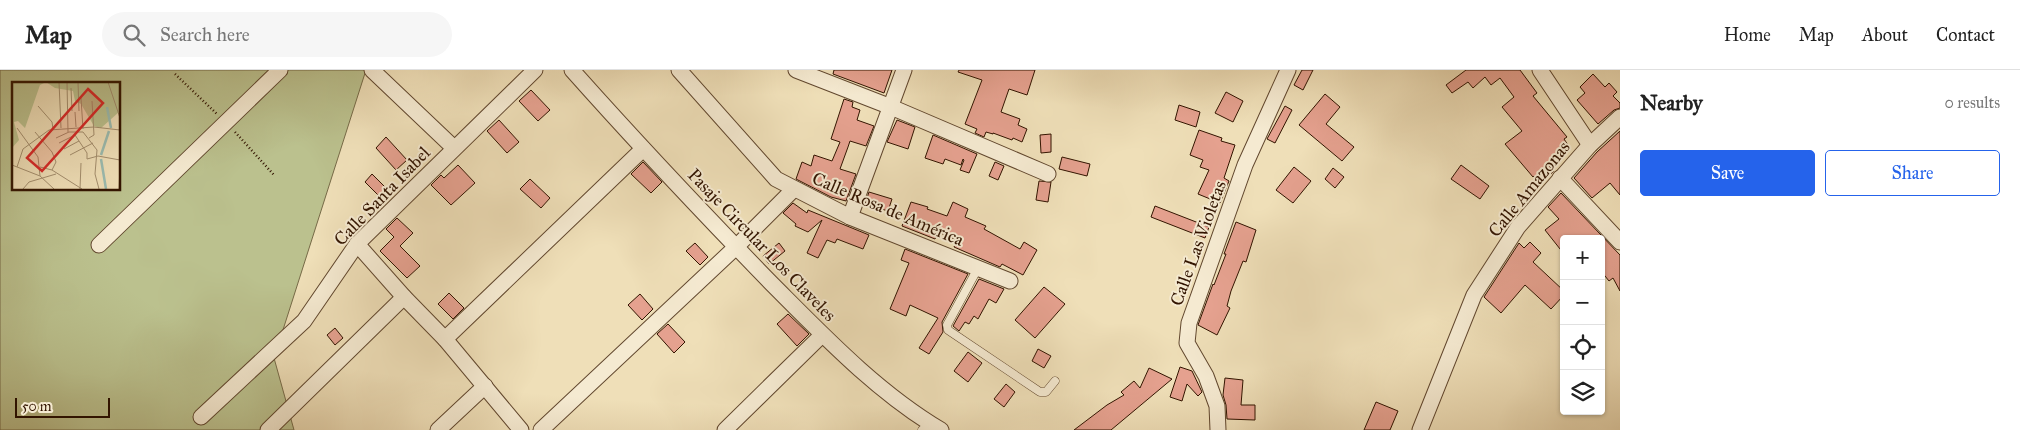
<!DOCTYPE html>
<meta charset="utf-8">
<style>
body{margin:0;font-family:"IM FELL Great Primer",serif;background:#f6f6f6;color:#222}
.controls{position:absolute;right:15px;bottom:15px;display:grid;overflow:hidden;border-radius:5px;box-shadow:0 1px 4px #0004}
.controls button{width:45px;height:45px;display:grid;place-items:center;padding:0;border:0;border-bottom:1px solid #e0e0e0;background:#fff;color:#222;font:25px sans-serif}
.scale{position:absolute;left:15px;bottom:12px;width:95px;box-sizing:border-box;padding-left:5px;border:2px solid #321400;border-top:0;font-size:14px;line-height:18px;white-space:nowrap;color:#321400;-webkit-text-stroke:4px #f5ead1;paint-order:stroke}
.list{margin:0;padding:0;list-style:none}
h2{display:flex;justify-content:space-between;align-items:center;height:65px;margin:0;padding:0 20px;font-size:21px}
h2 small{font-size:16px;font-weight:400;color:#767676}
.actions{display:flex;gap:10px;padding:15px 20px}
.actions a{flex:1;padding:11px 0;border:1px solid #2563eb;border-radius:5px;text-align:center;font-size:18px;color:#2563eb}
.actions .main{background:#2563eb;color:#fff}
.icon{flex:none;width:28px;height:28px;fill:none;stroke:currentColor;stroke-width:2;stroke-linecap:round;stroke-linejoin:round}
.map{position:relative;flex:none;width:1620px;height:360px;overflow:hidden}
header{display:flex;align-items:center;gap:30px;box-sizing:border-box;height:70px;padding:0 25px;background:#fff;border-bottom:1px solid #e0e0e0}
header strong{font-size:24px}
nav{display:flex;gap:28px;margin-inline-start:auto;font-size:18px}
.search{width:350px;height:45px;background:#f6f6f6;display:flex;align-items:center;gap:12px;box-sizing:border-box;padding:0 18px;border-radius:28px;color:#767676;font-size:19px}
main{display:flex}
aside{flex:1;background:#fff}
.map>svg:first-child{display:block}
.green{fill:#bbc18e;stroke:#766a47;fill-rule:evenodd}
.building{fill:#e5a18f;stroke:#321400}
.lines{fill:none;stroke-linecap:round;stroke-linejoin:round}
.service-casing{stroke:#61472e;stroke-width:9}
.minor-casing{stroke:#61472e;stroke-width:17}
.path{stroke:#321400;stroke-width:2.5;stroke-dasharray:1 2.5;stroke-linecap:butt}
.service{stroke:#f5ead1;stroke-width:8}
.minor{stroke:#f5ead1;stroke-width:15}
.labels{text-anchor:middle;stroke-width:4;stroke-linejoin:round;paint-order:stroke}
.street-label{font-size:18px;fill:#321400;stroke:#f5ead1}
.inset-river{fill:none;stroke:#9abcb1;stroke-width:2.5}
.inset-road{fill:none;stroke:#a38e6e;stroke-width:1}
.view{fill:#d62828;fill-opacity:0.15;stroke:#d62828;stroke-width:2.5}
.inset-edge{fill:none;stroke:#321400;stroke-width:2.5}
</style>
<header>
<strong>Map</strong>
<div class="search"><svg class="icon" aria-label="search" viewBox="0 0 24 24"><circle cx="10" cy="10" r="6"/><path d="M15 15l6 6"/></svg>Search here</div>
<nav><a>Home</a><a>Map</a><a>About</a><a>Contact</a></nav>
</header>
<main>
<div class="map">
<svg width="1620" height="360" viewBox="0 0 1620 360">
<rect width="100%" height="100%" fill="#efdfb8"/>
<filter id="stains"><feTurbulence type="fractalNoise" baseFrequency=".004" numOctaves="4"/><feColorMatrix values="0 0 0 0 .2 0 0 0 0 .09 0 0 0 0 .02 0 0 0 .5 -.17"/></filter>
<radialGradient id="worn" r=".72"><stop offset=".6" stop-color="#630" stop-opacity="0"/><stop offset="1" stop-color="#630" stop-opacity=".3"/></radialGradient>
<!-- green -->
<path class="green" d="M0 0H366L274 288 294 360H0ZM14 14H119V119H14Z"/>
<!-- building -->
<g class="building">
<polygon points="834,0 892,0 884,23 833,4"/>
<polygon points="959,0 1035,0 1027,25 1009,19 1001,42 1020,49 1018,55 1027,59 1022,72 1013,68 1012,70 993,63 993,64 986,62 984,67 975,63 977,59 965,54 982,10 958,2"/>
<polygon points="1302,0 1313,0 1303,20 1294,15"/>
<polygon points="1466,0 1520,0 1537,23 1533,26 1567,67 1564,69 1570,78 1548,95 1554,101 1541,113 1534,106 1533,107 1505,74 1522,61 1502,37 1514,27 1500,8 1491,15 1485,7 1473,18 1468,12 1452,23 1446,15"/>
<polygon points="1593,4 1605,17 1609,13 1617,22 1613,26 1620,33 1620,38 1614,40 1598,54 1577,30 1585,23 1580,17"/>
<polygon points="531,20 550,40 538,51 519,31"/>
<polygon points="1226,22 1243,31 1233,52 1215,43"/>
<polygon points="1325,24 1340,37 1326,54 1354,77 1342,91 1299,55"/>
<polygon points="844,29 853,32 852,37 860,40 857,50 874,56 866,76 850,71 848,77 840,99 856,104 846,131 831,127 796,109 802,92 811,96 814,85 832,91 840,72 831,69"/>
<polygon points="1179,35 1200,42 1196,57 1175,50"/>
<polygon points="1285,36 1292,40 1275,73 1267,69"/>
<polygon points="499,50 519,72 507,83 487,61"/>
<polygon points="897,50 915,57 908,79 887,72"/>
<polygon points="1199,60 1222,68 1221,71 1235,75 1224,108 1229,111 1220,133 1198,124 1209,100 1200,97 1203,90 1190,85"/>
<polygon points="1620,61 1620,125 1610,113 1592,128 1574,108 1597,82"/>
<polygon points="1051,64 1051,82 1041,83 1040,65"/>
<polygon points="933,65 977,84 969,103 960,100 964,90 963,89 961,95 945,89 943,94 925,88"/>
<polygon points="386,67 407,90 396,100 376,78"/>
<polygon points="1062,87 1090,94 1087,106 1059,99"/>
<polygon points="643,92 662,112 651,123 631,104"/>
<polygon points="995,92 1004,96 998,110 989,106"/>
<polygon points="458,95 475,113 451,135 431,115 441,105 444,108"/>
<polygon points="1461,95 1489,116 1480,129 1451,109"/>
<polygon points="1294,97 1311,111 1293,133 1276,120"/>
<polygon points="1333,98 1344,107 1335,118 1325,109"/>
<polygon points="372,104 386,118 379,126 365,112"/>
<polygon points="530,109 550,128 541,138 520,119"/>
<polygon points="1039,111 1051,112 1048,132 1036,130"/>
<polygon points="869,122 892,129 888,141 865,134"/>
<polygon points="1561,123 1620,185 1620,221 1613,208 1609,211 1601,201 1601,169 1564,169 1564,184 1545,160 1559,149 1548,137"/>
<polygon points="911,132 928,137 927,139 947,146 953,132 968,139 965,147 986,156 984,159 1020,179 1024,172 1037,180 1023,205 1002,194 1000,197 954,177 957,170 938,162 935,169 902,156"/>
<polygon points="793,133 807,143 808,140 869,165 863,179 837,169 835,173 827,170 818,188 807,183 822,150 808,162 795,156 796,154 783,143"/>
<polygon points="1155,136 1209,157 1205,168 1151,147"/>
<polygon points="397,148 413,163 400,176 420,196 407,208 380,181 394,167 386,159"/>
<polygon points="1236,152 1256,160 1246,192 1243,191 1231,221 1227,236 1230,238 1217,265 1198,255 1213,214 1214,215 1226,184 1224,184"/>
<polygon points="1530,172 1541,183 1533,192 1564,221 1564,225 1551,239 1525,215 1501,243 1484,227 1519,173 1524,178"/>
<polygon points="695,173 708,187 700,195 686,181"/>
<polygon points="779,173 785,181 769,194 763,186"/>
<polygon points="905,179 968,204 942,252 943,262 929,284 919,278 938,248 910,235 906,246 890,239 909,193 901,190"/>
<polygon points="979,209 1004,219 996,233 989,229 978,249 974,246 969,254 965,252 959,261 953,256"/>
<polygon points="1044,217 1065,234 1035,268 1015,250"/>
<polygon points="449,223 464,238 453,249 438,234"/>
<polygon points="640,224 653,239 642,250 628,235"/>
<polygon points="788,244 809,264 797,276 777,254"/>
<polygon points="668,254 685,272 674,283 657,264"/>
<polygon points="335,258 343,268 335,275 327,265"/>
<polygon points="1038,279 1051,286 1044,298 1032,291"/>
<polygon points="968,282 982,293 968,312 954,301"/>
<polygon points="1180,297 1192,301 1202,322 1198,326 1187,314 1182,331 1170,327"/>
<polygon points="1149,298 1172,309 1111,360 1074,360 1107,335 1124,325 1121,322 1134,311 1140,318"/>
<polygon points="1225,308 1243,310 1241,335 1255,335 1255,350 1227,349 1226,335 1223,325"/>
<polygon points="1006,314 1015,322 1004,337 994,329"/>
<polygon points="1376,332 1398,341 1390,360 1364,360"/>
</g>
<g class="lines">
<!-- service casing -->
<g class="service-casing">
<g id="service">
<polyline points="978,198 947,255 948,260 1040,322 1046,322 1055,311"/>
<polyline points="922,360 930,353"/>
</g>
</g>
<!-- minor casing -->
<g class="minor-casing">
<g id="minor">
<polyline points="372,0 454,78"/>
<path d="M572 0C637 73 704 144 772 214 824 266 877 322 941 360"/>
<polyline points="679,0 776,109 850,147 1010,211"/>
<polyline points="796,0 891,37 1048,104"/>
<polyline points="1540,0 1590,75"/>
<polyline points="1560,108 1620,172"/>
<polyline points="850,147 904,0"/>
<polyline points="357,174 404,227 445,269 521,360"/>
<polyline points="99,175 280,0"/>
<polyline points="445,269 643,79"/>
<polyline points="201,347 304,251 357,174 535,0"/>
<polyline points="268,360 404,227"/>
<polyline points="438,360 485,316"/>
<polyline points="541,360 736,177 794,119"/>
<polyline points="725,360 822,265"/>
<polyline points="1218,360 1217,336 1206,306 1187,273 1189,253 1245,95 1288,0"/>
<polyline points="1420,360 1474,225 1518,157 1590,75 1620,47"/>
</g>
</g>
<!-- path -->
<g class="path">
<polyline points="175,4 217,44"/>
<polyline points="235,62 274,105"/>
</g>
<!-- service -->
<use href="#service" class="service"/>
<!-- minor -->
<use href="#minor" class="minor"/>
</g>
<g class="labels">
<!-- street labels -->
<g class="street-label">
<text transform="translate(1529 119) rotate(-51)" y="6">Calle Amazonas</text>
<text transform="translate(382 126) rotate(-46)" y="6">Calle Santa Isabel</text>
<text transform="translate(888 139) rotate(23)" y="6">Calle Rosa de América</text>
<text transform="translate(1198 173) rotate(-70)" y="6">Calle Las Violetas</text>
<text transform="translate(762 175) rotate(46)" y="6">Pasaje Circular Los Claveles</text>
</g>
</g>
<!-- overview -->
<g transform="translate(12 12)">
<rect width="108" height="108" fill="#efdfb8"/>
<path d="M0 0H107V30L89 46 82 44 69 22 63 19 61 9 43 6 34 0 28 3 13 46 6 39 2 40 7 58 0 66Z" fill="#bbc18e"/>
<path class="inset-river" d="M95 25 99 46M89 73 97 49M89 77 94 107"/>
<path class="inset-road" d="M47 0 49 46M55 0 56 50M66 0 67 29M96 0 108 36M59 6 60 29M69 16 71 47M26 24 40 40 41 47M63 30 64 45M5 46 26 75 28 94M23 50 40 70 44 80 40 88M71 50 85 68 83 92 87 107M44 56 57 50H71M77 56 82 53 80 19M47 61 63 53 67 59M52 67 67 59 75 71V77L86 74 108 78M58 73 81 61M0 83 28 94 42 107M5 85 11 67 37 48 82 45 108 48M28 85 40 88 70 107M11 107 17 100 44 92M68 107 69 81M107 107 108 85"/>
<path class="view" d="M76 7 91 21 30 89 15 76Z"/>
<rect width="108" height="108" class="inset-edge"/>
</g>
<rect width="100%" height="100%" filter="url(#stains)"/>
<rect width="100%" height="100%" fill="url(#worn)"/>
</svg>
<div class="controls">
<button>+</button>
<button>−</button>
<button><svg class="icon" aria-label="locate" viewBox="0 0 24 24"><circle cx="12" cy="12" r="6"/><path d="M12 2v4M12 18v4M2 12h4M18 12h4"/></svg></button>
<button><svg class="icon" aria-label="layers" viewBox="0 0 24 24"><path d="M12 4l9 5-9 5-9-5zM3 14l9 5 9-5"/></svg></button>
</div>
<div class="scale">50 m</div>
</div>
<aside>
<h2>Nearby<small>0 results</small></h2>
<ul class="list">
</ul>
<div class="actions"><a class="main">Save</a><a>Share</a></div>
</aside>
</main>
